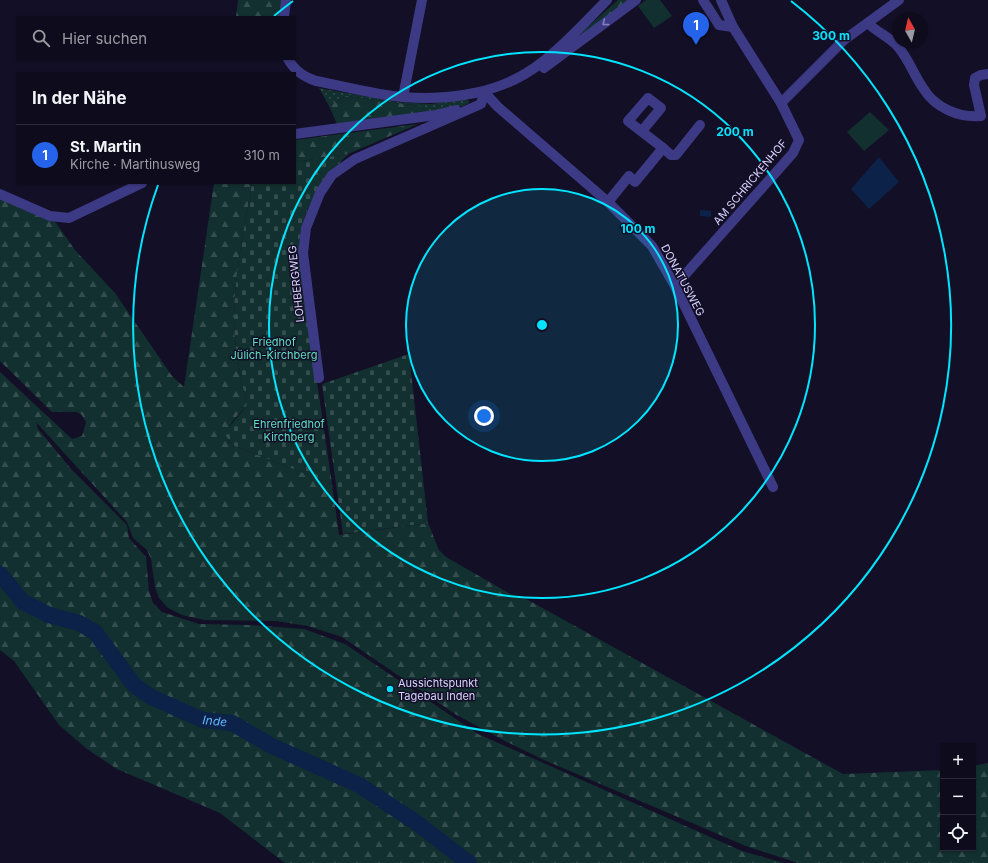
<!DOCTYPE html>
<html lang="de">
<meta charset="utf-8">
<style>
body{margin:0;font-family:Inter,sans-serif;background:#1c1929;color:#f1f3f6}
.controls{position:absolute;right:12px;bottom:12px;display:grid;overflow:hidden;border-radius:0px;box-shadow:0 1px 3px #0004}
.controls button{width:36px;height:36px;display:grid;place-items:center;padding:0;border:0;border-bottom:1px solid #2e2b3b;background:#0e0b1c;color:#f1f3f6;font:20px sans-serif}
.compass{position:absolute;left:892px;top:12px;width:36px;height:36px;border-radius:50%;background:#0e0b1c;box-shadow:0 1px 3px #0004;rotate:352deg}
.you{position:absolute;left:484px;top:416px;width:14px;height:14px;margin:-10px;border:3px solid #fff;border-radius:50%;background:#1a73e8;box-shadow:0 0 0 6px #1a73e833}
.badge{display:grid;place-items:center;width:26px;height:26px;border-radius:50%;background:#2563eb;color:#fff;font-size:13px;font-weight:700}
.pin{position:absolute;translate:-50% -33px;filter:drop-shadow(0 1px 2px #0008)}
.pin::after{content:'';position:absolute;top:21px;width:14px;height:12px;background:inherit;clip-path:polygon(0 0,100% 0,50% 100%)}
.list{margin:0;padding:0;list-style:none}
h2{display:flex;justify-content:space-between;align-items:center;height:52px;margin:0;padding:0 16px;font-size:17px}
h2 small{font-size:13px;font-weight:400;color:#9b9ba3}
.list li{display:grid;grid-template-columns:26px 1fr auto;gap:12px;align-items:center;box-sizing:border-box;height:60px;padding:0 16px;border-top:1px solid #2e2b3b}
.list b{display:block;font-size:15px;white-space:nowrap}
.list p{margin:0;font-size:13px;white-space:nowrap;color:#9b9ba3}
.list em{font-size:13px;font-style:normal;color:#9b9ba3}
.icon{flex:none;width:22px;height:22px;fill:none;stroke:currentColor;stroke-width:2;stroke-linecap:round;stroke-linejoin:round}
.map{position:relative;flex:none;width:988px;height:863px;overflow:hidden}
.search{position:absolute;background:#0e0b1c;box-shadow:0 1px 3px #0004;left:16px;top:16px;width:280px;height:44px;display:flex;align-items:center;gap:10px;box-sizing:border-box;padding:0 14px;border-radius:0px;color:#9b9ba3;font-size:15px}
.panel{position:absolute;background:#0e0b1c;box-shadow:0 1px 3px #0004;left:16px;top:72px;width:280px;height:112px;border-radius:0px}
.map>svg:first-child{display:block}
.grass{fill:url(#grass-dots)}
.forest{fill:url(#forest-firs)}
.cemetery{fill:url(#cemetery-stones)}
.green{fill:#12302f}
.water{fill:#0c2248}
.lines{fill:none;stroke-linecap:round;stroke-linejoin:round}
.river{stroke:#0c2248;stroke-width:16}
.street{stroke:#3d3a85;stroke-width:10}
.oneway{stroke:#837fbc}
.ring{fill:none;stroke:#00e5ff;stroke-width:2}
.poi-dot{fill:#00e5ff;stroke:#130f26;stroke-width:1.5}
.labels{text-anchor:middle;stroke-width:3;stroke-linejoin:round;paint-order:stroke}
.street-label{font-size:11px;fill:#d9d4ff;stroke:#130f26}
.park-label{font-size:11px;fill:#5fe0c0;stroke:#130f26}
.poi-label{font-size:11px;fill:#d9d4ff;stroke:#130f26;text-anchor:start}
.water-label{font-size:12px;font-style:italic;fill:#62b6ff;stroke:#130f26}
.centre{fill:#00e5ff;stroke:#130f26;stroke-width:2}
.ring-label{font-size:12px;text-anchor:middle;font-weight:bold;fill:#00e5ff;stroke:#130f26;stroke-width:3;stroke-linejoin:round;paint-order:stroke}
</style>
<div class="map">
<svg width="988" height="863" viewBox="0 0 988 863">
<defs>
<pattern id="grass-dots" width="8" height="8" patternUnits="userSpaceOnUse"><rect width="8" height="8" fill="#12302f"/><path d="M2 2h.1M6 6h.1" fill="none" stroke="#344d4e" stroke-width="1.8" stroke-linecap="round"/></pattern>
<pattern id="forest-firs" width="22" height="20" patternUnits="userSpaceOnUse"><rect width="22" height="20" fill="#12302f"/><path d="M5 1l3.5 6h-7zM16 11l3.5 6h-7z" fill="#344d4e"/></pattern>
<pattern id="cemetery-stones" width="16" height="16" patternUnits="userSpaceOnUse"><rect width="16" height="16" fill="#12302f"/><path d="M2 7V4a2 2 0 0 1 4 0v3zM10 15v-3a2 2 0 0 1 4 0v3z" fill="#344d4e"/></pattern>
</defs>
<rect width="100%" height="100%" fill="#130f26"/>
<!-- grass -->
<polygon class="grass" points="319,88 398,102 431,104 465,99 469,101 469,103 463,106 410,115 426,110 420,106 346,96 329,106"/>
<!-- forest -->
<g class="forest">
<polygon points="238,0 281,0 279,17 236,17"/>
<polygon points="618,0 632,0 557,54"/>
<polygon points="346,96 420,106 426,110 410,115 337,124 329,106"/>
<polygon points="418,124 348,154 295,162 295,140"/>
<path d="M214 183H252C245 227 234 273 234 317 234 347 240 376 247 405 238 416 218 432 232 445L332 484 339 535 428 523 439 550 446 557 514 596 528 600 843 774 943 770V848H973V766L988 763V863H798L746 846 544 760 503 740 455 714 342 637 308 626 276 621 204 620 182 615 168 608 159 598 155 587 151 559 147 550 133 538 127 522 36 422 38 429 72 470 127 525 129 538 146 557 149 591 153 603 162 612 199 624 249 625 304 629 345 644 478 734 742 851 784 863H285L220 813 117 769 87 749 59 725 14 661 0 650V372L72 439 82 436 86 422 81 414 76 412H52L0 361V198L54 220 75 250 115 293 172 376 184 387Z"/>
</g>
<!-- cemetery -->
<g class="cemetery">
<path d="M348 154C318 187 294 217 300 265L332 484 232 445 226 436 227 430 247 405C240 375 234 347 234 317 234 273 245 227 252 183H295V162Z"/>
<polygon points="409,354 428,523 343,534 322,384"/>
</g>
<!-- green -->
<g class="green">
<polygon points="646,0 660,0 672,16 654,28 638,6"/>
<polygon points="870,112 889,130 864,151 847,132"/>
</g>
<!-- water -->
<g class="water">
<polygon points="879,157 899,182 869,209 851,189"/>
<polygon points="700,210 711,211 711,217 700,216"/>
</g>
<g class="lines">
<!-- river -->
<path class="river" id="s1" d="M0 574 23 602 49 615 79 623 95 632 134 685 151 697 203 720 232 723 272 746 359 785 417 823 469 863"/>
<!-- street -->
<g class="street">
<polyline points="703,0 719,25 733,27"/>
<polyline points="284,17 286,0"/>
<path d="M868 23C877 33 891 37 899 48 909 60 914 75 923 88 935 108 959 118 981 116L974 85 975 78 981 75 988 74"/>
<path d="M288 59C295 71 303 76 316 81 344 86 375 95 403 97 451 101 503 93 541 63 565 45 586 21 607 0"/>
<polyline points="543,67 544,68 636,0"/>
<polyline points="484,92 498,107 608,202 652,246 675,286 773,487"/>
<polyline points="403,97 422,0"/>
<polyline points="781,103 844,40 899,0"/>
<polyline points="295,134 436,115 456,110"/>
<polyline points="663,148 671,155 676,155 700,125"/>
<polyline points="0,194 50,216 69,218 142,183"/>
<polyline points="608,202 629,176 635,182 663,148 628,121 648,98 661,108 642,131"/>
<polyline points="675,286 793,153 799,140 781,103 733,27 721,0"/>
<polyline points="319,378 303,253 306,228 320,193 332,175 355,159 481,104 484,92"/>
</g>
</g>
<!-- one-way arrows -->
<defs><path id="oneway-chevron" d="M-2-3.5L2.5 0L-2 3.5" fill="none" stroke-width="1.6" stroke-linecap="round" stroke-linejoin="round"/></defs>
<use class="oneway" href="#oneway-chevron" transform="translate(605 23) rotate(143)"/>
<!-- distance rings -->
<circle cx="542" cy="325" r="136" fill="#00e5ff" fill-opacity=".12"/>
<g class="ring">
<circle cx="542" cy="325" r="136"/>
<circle cx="542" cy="325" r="273"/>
<path d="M274 16A409 409 0 0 1 293 1M791 1A409 409 0 1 1 158 185"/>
</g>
<!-- markers -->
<circle class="poi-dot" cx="390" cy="689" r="4"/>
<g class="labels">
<!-- street labels -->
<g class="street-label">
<text transform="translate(750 182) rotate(-50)" y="4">AM SCHRICKENHOF</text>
<text transform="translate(683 280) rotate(62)" y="4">DONATUSWEG</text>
<text transform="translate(296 284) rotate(-96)" y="4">LOHBERGWEG</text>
</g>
<!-- park labels -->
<g class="park-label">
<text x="274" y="346">Friedhof<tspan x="274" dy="13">Jülich-Kirchberg</tspan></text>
<text x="289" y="428">Ehrenfriedhof<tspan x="289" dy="13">Kirchberg</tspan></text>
</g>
<!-- poi labels -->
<g class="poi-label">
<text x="398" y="687">Aussichtspunkt<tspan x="398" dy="13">Tagebau Inden</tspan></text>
</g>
<!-- water labels -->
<g class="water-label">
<text dy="4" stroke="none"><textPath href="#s1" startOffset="270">Inde</textPath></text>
</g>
</g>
<circle cx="542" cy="325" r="6" class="centre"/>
<g class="ring-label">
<text x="831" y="40">300 m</text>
<text x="735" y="136">200 m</text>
<text x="638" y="233">100 m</text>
</g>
</svg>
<div class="controls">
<button>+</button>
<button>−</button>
<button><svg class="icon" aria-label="locate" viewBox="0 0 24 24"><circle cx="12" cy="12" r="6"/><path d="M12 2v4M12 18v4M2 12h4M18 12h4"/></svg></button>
</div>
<svg class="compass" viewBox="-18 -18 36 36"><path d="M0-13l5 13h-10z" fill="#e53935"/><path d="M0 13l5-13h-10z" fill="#9b9ba3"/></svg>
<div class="you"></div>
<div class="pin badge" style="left:696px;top:45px">1</div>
<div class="search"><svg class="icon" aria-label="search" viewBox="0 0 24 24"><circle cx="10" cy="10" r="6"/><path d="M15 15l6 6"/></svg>Hier suchen</div>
<section class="panel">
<h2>In der Nähe<small></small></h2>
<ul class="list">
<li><span class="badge">1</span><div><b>St. Martin</b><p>Kirche · Martinusweg</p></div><em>310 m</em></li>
</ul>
</section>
</div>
